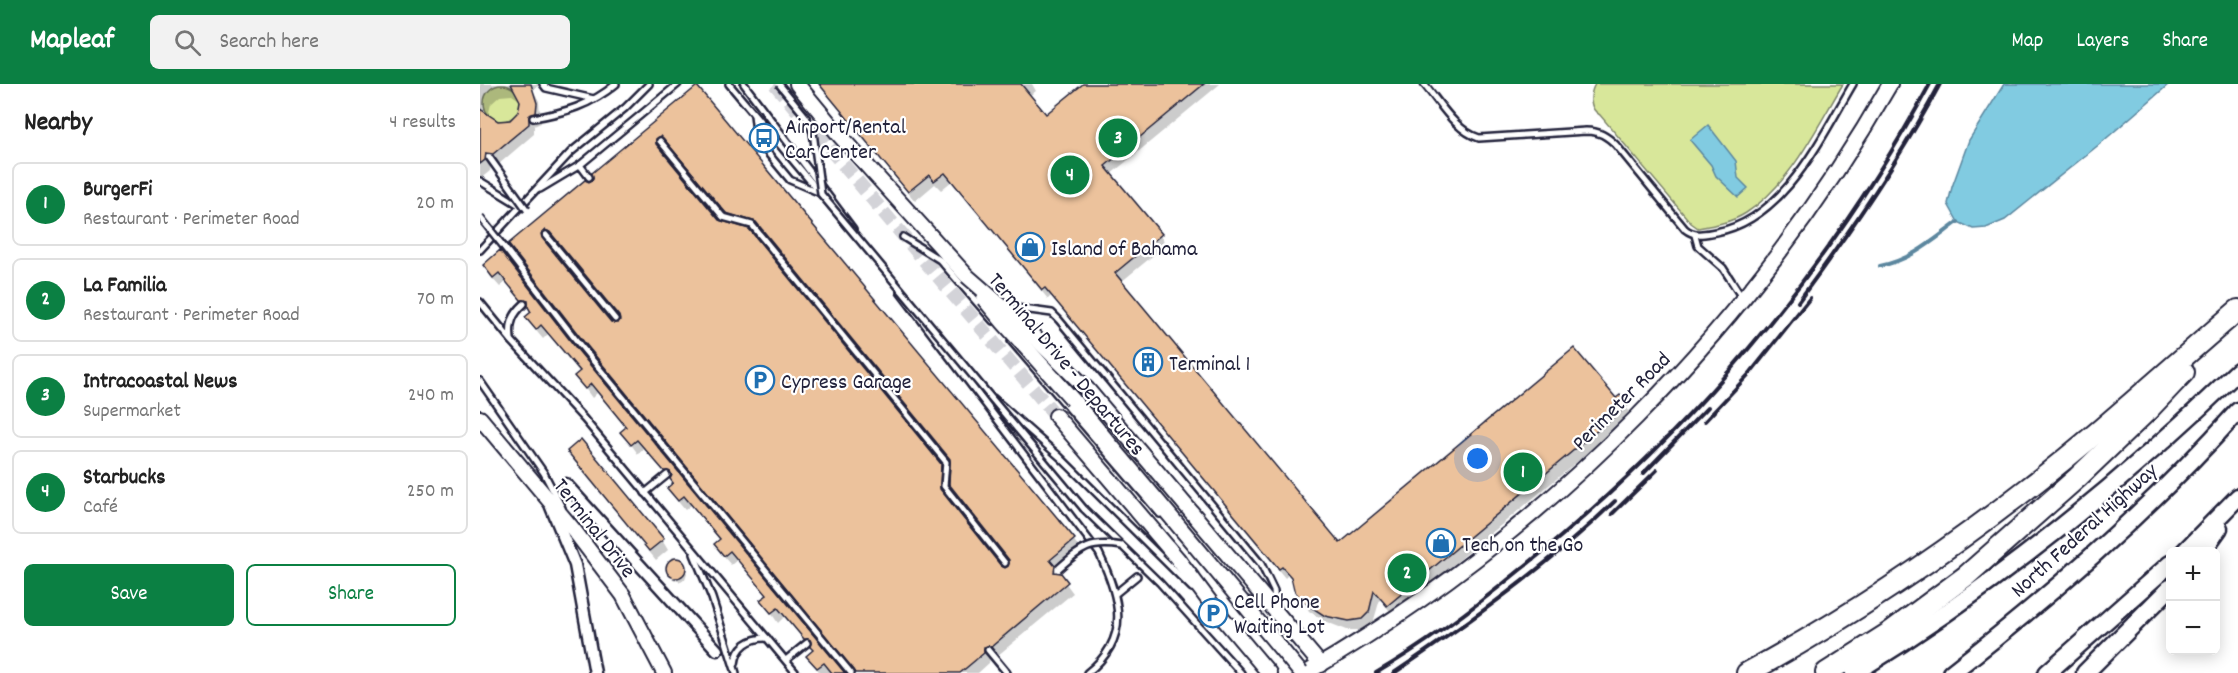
<!DOCTYPE html>
<meta charset="utf-8">
<style>
body{margin:0;font-family:Dekko,sans-serif;background:#f2f2f2;color:#222}
.controls{position:absolute;right:18px;bottom:18px;display:grid;overflow:hidden;border-radius:9px;box-shadow:0 3px 15px #0003}
.controls button{width:54px;height:54px;display:grid;place-items:center;padding:0;border:0;border-bottom:2px solid #e0e0e0;background:#fff;color:#222;font:30px sans-serif}
.you{position:absolute;left:998px;top:375px;width:21px;height:21px;margin:-15px;border:4px solid #fff;border-radius:50%;background:#1a73e8;box-shadow:0 0 0 9px #1a73e833}
.badge{display:grid;place-items:center;width:39px;height:39px;border-radius:50%;background:#0b8043;color:#fff;font-size:20px;font-weight:700}
.pin{position:absolute;translate:-50% -50%;border:3px solid #fff;box-shadow:0 2px 6px #0006}
.list{margin:0;padding:0;list-style:none}
h2{display:flex;justify-content:space-between;align-items:center;height:78px;margin:0;padding:0 24px;font-size:26px}
h2 small{font-size:20px;font-weight:400;color:#767676}
.list li{display:grid;grid-template-columns:39px 1fr auto;gap:18px;align-items:center;box-sizing:border-box;height:84px;margin:0 12px 12px;padding:0 12px;border:2px solid #e0e0e0;border-radius:9px}
.list b{display:block;font-size:22px;white-space:nowrap}
.list p{margin:0;font-size:20px;white-space:nowrap;color:#767676}
.list em{font-size:20px;font-style:normal;color:#767676}
.actions{display:flex;gap:12px;padding:18px 24px}
.actions a{flex:1;padding:14px 0;border:2px solid #0b8043;border-radius:9px;text-align:center;font-size:21px;color:#0b8043}
.actions .main{background:#0b8043;color:#fff}
.icon{flex:none;width:33px;height:33px;fill:none;stroke:currentColor;stroke-width:2;stroke-linecap:round;stroke-linejoin:round}
.map{position:relative;flex:none;width:1758px;height:589px;overflow:hidden}
header{display:flex;align-items:center;gap:36px;box-sizing:border-box;height:84px;padding:0 30px;background:#0b8043;color:#fff}
header strong{font-size:28px}
nav{display:flex;gap:33px;margin-inline-start:auto;font-size:21px}
.search{width:420px;height:54px;background:#f2f2f2;display:flex;align-items:center;gap:15px;box-sizing:border-box;padding:0 21px;border-radius:9px;color:#767676;font-size:22px}
main{display:flex}
aside{flex:1;background:#fff}
.map>svg:first-child{display:block}
.green{fill:#d8e79a;stroke:#7d846a;stroke-width:1.5}
.water{fill:#81cbe1;stroke:#5b879f;stroke-width:1.5}
.shadow{fill:#0003;fill-rule:evenodd}
.lines{fill:none;stroke-linecap:round;stroke-linejoin:round}
.stream{stroke:#5b879f;stroke-width:4}
.building{fill:#ecc29c;stroke:#22223b;stroke-width:1.5;fill-rule:evenodd}
.tertiary-tunnel{stroke:#d3d3d8;stroke-width:14;stroke-dasharray:14 7;stroke-linecap:butt}
.service-casing{stroke:#22223b;stroke-width:10}
.minor-casing{stroke:#22223b;stroke-width:15}
.tertiary-casing{stroke:#22223b;stroke-width:18}
.primary-casing{stroke:#22223b;stroke-width:21}
.motorway-casing{stroke:#22223b;stroke-width:24}
.service{stroke:#fff;stroke-width:5}
.minor{stroke:#fff;stroke-width:10}
.tertiary{stroke:#fff;stroke-width:14}
.primary{stroke:#fff;stroke-width:16}
.motorway{stroke:#fff;stroke-width:20}
.rail{stroke:#22223b;stroke-width:4}
.service-bridge-casing{stroke:#22223b;stroke-width:10;stroke-linecap:butt}
.tertiary-bridge-casing{stroke:#22223b;stroke-width:18;stroke-linecap:butt}
.service-bridge{stroke:#fff;stroke-width:5}
.tertiary-bridge{stroke:#fff;stroke-width:14}
.labels{text-anchor:middle;stroke-width:4.5;stroke-linejoin:round;paint-order:stroke}
.poi-label{font-size:22px;fill:#22223b;stroke:#fff;text-anchor:start}
.street-label{font-size:22px;fill:#22223b;stroke:#fff}
</style>
<header>
<strong>Mapleaf</strong>
<div class="search"><svg class="icon" aria-label="search" viewBox="0 0 24 24"><circle cx="10" cy="10" r="6"/><path d="M15 15l6 6"/></svg>Search here</div>
<nav><a>Map</a><a>Layers</a><a>Share</a></nav>
</header>
<main>
<aside>
<h2>Nearby<small>4 results</small></h2>
<ul class="list">
<li><span class="badge">1</span><div><b>BurgerFi</b><p>Restaurant · Perimeter Road</p></div><em>20 m</em></li>
<li><span class="badge">2</span><div><b>La Familia</b><p>Restaurant · Perimeter Road</p></div><em>70 m</em></li>
<li><span class="badge">3</span><div><b>Intracoastal News</b><p>Supermarket</p></div><em>240 m</em></li>
<li><span class="badge">4</span><div><b>Starbucks</b><p>Café</p></div><em>250 m</em></li>
</ul>
<div class="actions"><a class="main">Save</a><a>Share</a></div>
</aside>
<div class="map">
<svg width="1758" height="589" viewBox="0 0 1758 589">
<rect width="100%" height="100%" fill="#fff"/>
<filter id="ink" filterUnits="userSpaceOnUse"><feTurbulence type="fractalNoise" baseFrequency=".0167" numOctaves="2"/><feDisplacementMap in="SourceGraphic" scale="12" xChannelSelector="R" yChannelSelector="G"/><feConvolveMatrix kernelMatrix="1 2 1 2 8 2 1 2 1" color-interpolation-filters="sRGB"/></filter>
<g filter="url(#ink)">
<!-- green -->
<g class="green">
<path d="M1115 0H1363C1337 43 1310 101 1266 129 1252 138 1235 141 1218 144L1211 139 1120 31C1109 25 1109 11 1115 0Z"/>
<circle cx="22" cy="19" r="18"/>
</g>
<!-- water -->
<g class="water">
<polygon points="1524,0 1689,0 1621,59 1525,136 1506,144 1493,145 1478,138 1468,120 1472,103 1489,56"/>
<polygon points="1228,41 1256,77 1258,94 1268,104 1258,113 1236,92 1231,81 1210,56"/>
</g>
<!-- shadow -->
<g class="shadow">
<path d="M0 0H60L53 6 59 17 61 39 54 42V50L19 80 11 79 10 87 0 95ZM32 11 41 17 39 29 30 37 18 39 8 32 11 20 20 12Z"/>
<polygon points="338,0 552,0 556,7 549,12 566,32 605,0 740,0 630,91 680,151 686,161 641,198 860,461 1139,313 1152,332 913,531 900,515 893,539 883,546 867,546 844,537 829,527 815,505 813,497 808,491 805,494 571,212 568,215 472,97 461,106 455,100 435,117"/>
<path d="M217 4 594 456 600 466 576 486 593 509 517 572H510L509 579 498 589H376L111 268 30 160 109 99ZM183 63 191 64 253 139 283 148 471 378V400L477 411 531 479 525 486 520 483 465 414 466 391 460 380 238 137 180 67ZM75 156 141 236 138 241 130 239 67 163 68 158Z"/>
<polygon points="20,168 95,265 363,589 340,589 328,572 335,567 304,533 298,539 282,516 287,512 257,476 251,481 241,470 236,460 240,456 211,421 205,426 195,414 189,404 194,399 193,397 164,365 158,370 142,348 147,344 117,309 112,314 96,292 100,289 68,250 63,255 53,243 47,233 52,229 51,226 26,198 20,203 10,192 5,182"/>
<polygon points="89,367 182,456 188,466 176,476 94,377"/>
<polygon points="192,476 199,477 207,489 205,495 201,498 193,495 187,484"/>
</g>
<g class="lines">
<!-- stream -->
<path class="stream" d="M1400 182C1433 175 1452 157 1478 138"/>
</g>
<!-- building -->
<g class="building">
<polygon points="31,0 51,0 57,19 56,29 49,32 49,40 13,70 6,69 5,76 0,80 0,25 18,37 30,36 38,28 40,17"/>
<polygon points="339,0 541,0 566,30 603,0 724,0 625,82 682,150 635,189 860,459 1094,264 1136,314 1140,311 1148,321 907,522 894,507 889,528 882,535 869,537 845,532 822,517 814,506 811,493 802,483 799,485 565,204 562,206 465,89 454,97 449,91 428,108"/>
<path d="M217 2 595 455 570 476 575 482 574 488 581 489 588 498 511 563H504V569L480 589H376L104 258 28 160 105 96 109 98 112 96V89ZM181 52 246 129 276 138 470 375 469 400 529 476 528 482 525 484 521 482 460 405 461 380 269 145 239 136 176 60V55ZM65 146 70 148 139 232 140 236 138 239 131 238 62 154 61 150Z"/>
<polygon points="20,166 96,264 365,589 352,589 344,579 337,584 326,572 333,566 330,563 330,556 324,555 298,524 291,529 280,516 287,511 250,467 244,472 234,460 240,455 204,412 198,417 187,404 193,399 190,395 192,391 190,388 184,387 157,356 151,361 140,348 146,343 111,300 105,305 94,292 100,287 61,241 56,246 45,233 51,228 48,223 48,217 41,216 19,189 13,194 3,181"/>
<polygon points="101,355 184,455 169,467 87,367"/>
<circle cx="196" cy="484" r="10"/>
</g>
<g class="lines">
<!-- tertiary-tunnel -->
<polyline class="tertiary-tunnel" points="295,0 576,332"/>
<!-- service casing -->
<g class="service-casing">
<g id="service">
<polyline points="63,0 66,4 114,15"/>
<polyline points="249,0 341,110"/>
<polyline points="264,0 373,145"/>
<path d="M944 0C960 19 976 47 999 54L1106 47C1119 47 1127 52 1136 61L1205 145C1215 153 1224 150 1236 148 1304 136 1341 54 1373 0"/>
<polyline points="274,31 277,56 310,96 338,108"/>
<path d="M53 34C84 29 111 21 136 0"/>
<polyline points="180,57 243,133 272,141 466,378 464,402 525,479"/>
<polyline points="100,81 109,93"/>
<polyline points="0,97 41,122"/>
<polyline points="60,105 100,81 198,0"/>
<polyline points="66,151 135,235"/>
<polyline points="1215,151 1218,162 1243,184 1261,212"/>
<polyline points="423,153 460,176 513,237"/>
<polyline points="24,163 100,261 371,589"/>
<polyline points="0,166 91,68 145,24 169,0"/>
<path d="M420 208 619 469C640 514 652 554 607 589"/>
<polyline points="0,218 31,256 104,335 316,589"/>
<polyline points="528,223 572,229 579,236 781,480 794,507 795,522"/>
<path d="M31 255C29 239 33 230 44 220"/>
<polyline points="531,257 680,430"/>
<polyline points="481,287 499,302"/>
<polyline points="0,297 64,389 82,424"/>
<polyline points="513,314 580,373 712,504"/>
<polyline points="165,409 187,391"/>
<polyline points="604,425 680,499 761,589"/>
<polyline points="214,470 232,514 256,589"/>
<polyline points="635,510 657,492"/>
<polyline points="766,516 789,524"/>
<polyline points="508,566 527,589"/>
<polyline points="306,576 327,559"/>
<path d="M255 580C257 562 270 554 287 554"/>
</g>
</g>
<!-- minor casing -->
<g class="minor-casing">
<g id="minor">
<polyline points="86,400 237,566"/>
<polyline points="71,423 95,481 115,589"/>
</g>
</g>
<!-- tertiary casing -->
<g class="tertiary-casing">
<g id="tertiary">
<polyline points="317,0 360,52 487,192"/>
<polyline points="608,306 841,581"/>
<polyline points="593,316 743,495"/>
<polyline points="576,332 697,474 736,526 789,589"/>
<polyline points="0,334 93,445 143,511 184,589"/>
<path d="M826 589C1067 450 1273 241 1410 0"/>
</g>
</g>
<!-- primary casing -->
<g class="primary-casing">
<g id="primary">
<polyline points="1704,468 1758,413"/>
<polyline points="1722,468 1739,444"/>
<path d="M1374 589C1513 504 1641 400 1758 287"/>
<path d="M1471 589C1573 510 1672 423 1758 327"/>
<polyline points="1567,589 1690,480"/>
<polyline points="1605,589 1690,504"/>
</g>
</g>
<!-- motorway casing -->
<g class="motorway-casing">
<g id="motorway">
<path d="M1267 589C1365 536 1458 474 1547 405 1620 349 1688 286 1758 226"/>
<polyline points="1346,589 1409,549 1486,492 1597,394 1668,326 1704,288"/>
</g>
</g>
<!-- service -->
<use href="#service" class="service"/>
<!-- minor -->
<use href="#minor" class="minor"/>
<!-- tertiary -->
<use href="#tertiary" class="tertiary"/>
<!-- primary -->
<use href="#primary" class="primary"/>
<!-- motorway -->
<use href="#motorway" class="motorway"/>
<!-- rail -->
<g class="rail">
<path d="M1318 218C1369 149 1419 77 1460 0"/>
<polyline points="1225,337 1271,288 1330,214"/>
<polyline points="1163,390 1228,323"/>
<polyline points="1132,430 1177,386"/>
<path d="M896 589C947 559 995 523 1040 486 1206 354 1349 187 1450 0"/>
<path d="M914 589C991 537 1068 482 1135 417"/>
</g>
<!-- service-bridge casing -->
<g class="service-bridge-casing">
<g id="service-bridge">
<polyline points="299,0 326,33 333,48 341,110 604,425"/>
<polyline points="9,73 47,126"/>
<polyline points="0,133 24,163"/>
<path d="M578 485C602 464 609 457 642 462"/>
</g>
</g>
<!-- tertiary-bridge casing -->
<g class="tertiary-bridge-casing">
<g id="tertiary-bridge">
<polyline points="487,192 533,232 608,306"/>
<polyline points="504,215 523,238 593,316"/>
<polyline points="743,495 821,589"/>
</g>
</g>
<!-- service-bridge -->
<use href="#service-bridge" class="service-bridge"/>
<!-- tertiary-bridge -->
<use href="#tertiary-bridge" class="tertiary-bridge"/>
</g>
</g>
<!-- icons -->
<defs>
<g id="bus-ring" transform="scale(1.5)"><circle r="9.5" fill="#fff" stroke="#1f6fb2" stroke-width="1.5"/><path d="M-5-6H5V4H4V6H2V4H-2V6H-4V4H-5ZM-3.5-4V0h7V-4ZM-3.5 1.2v1.5H-2V1.2ZM2 1.2v1.5H3.5V1.2Z" fill="#1f6fb2"/></g>
<g id="shop-ring" transform="scale(1.5)"><circle r="9.5" fill="#fff" stroke="#1f6fb2" stroke-width="1.5"/><path d="M-5-2.5h2.3a2.7 3.5 0 0 1 5.4 0H5L5.5 6h-11ZM-1.5-2.5h3a1.5 2.3 0 0 0-3 0Z" fill="#1f6fb2"/></g>
<g id="building-ring" transform="scale(1.5)"><circle r="9.5" fill="#fff" stroke="#1f6fb2" stroke-width="1.5"/><path d="M-4-6H4V6H1V3H-1V6H-4ZM-2.5-4.3h1.7v1.8h-1.7ZM.8-4.3h1.7v1.8H.8ZM-2.5-1h1.7V.8h-1.7ZM.8-1h1.7V.8H.8Z" fill="#1f6fb2"/></g>
<g id="parking-ring" transform="scale(1.5)"><circle r="9.5" fill="#fff" stroke="#1f6fb2" stroke-width="1.5"/><path d="M-3.5-5.5H1a3.5 3.5 0 0 1 0 7H-1V5.5H-3.5ZM-1-3.4V-.6H.8a1.4 1.4 0 0 0 0-2.8Z" fill="#1f6fb2"/></g>
</defs>
<g fill-rule="evenodd">
<use href="#bus-ring" x="284" y="54"/>
<use href="#shop-ring" x="550" y="163"/>
<use href="#building-ring" x="668" y="278"/>
<use href="#parking-ring" x="280" y="296"/>
<use href="#shop-ring" x="961" y="459"/>
<use href="#parking-ring" x="733" y="529"/>
</g>
<g class="labels">
<!-- poi labels -->
<g class="poi-label">
<text x="305" y="49">Airport/Rental<tspan x="305" dy="25">Car Center</tspan></text>
<text x="571" y="171">Island of Bahama</text>
<text x="689" y="286">Terminal 1</text>
<text x="301" y="304">Cypress Garage</text>
<text x="982" y="467">Tech on the Go</text>
<text x="754" y="524">Cell Phone<tspan x="754" dy="25">Waiting Lot</tspan></text>
</g>
<!-- street labels -->
<g class="street-label">
<text transform="translate(588 279) rotate(50)" y="8">Terminal Drive - Departures</text>
<text transform="translate(1140 316) rotate(-45)" y="8">Perimeter Road</text>
<text transform="translate(116 443) rotate(52)" y="8">Terminal Drive</text>
<text transform="translate(1603 445) rotate(-42)" y="8">North Federal Highway</text>
</g>
</g>
</svg>
<div class="controls">
<button>+</button>
<button>−</button>
</div>
<div class="you"></div>
<div class="pin badge" style="left:1043px;top:388px">1</div>
<div class="pin badge" style="left:927px;top:489px">2</div>
<div class="pin badge" style="left:638px;top:54px">3</div>
<div class="pin badge" style="left:590px;top:91px">4</div>
</div>
</main>
